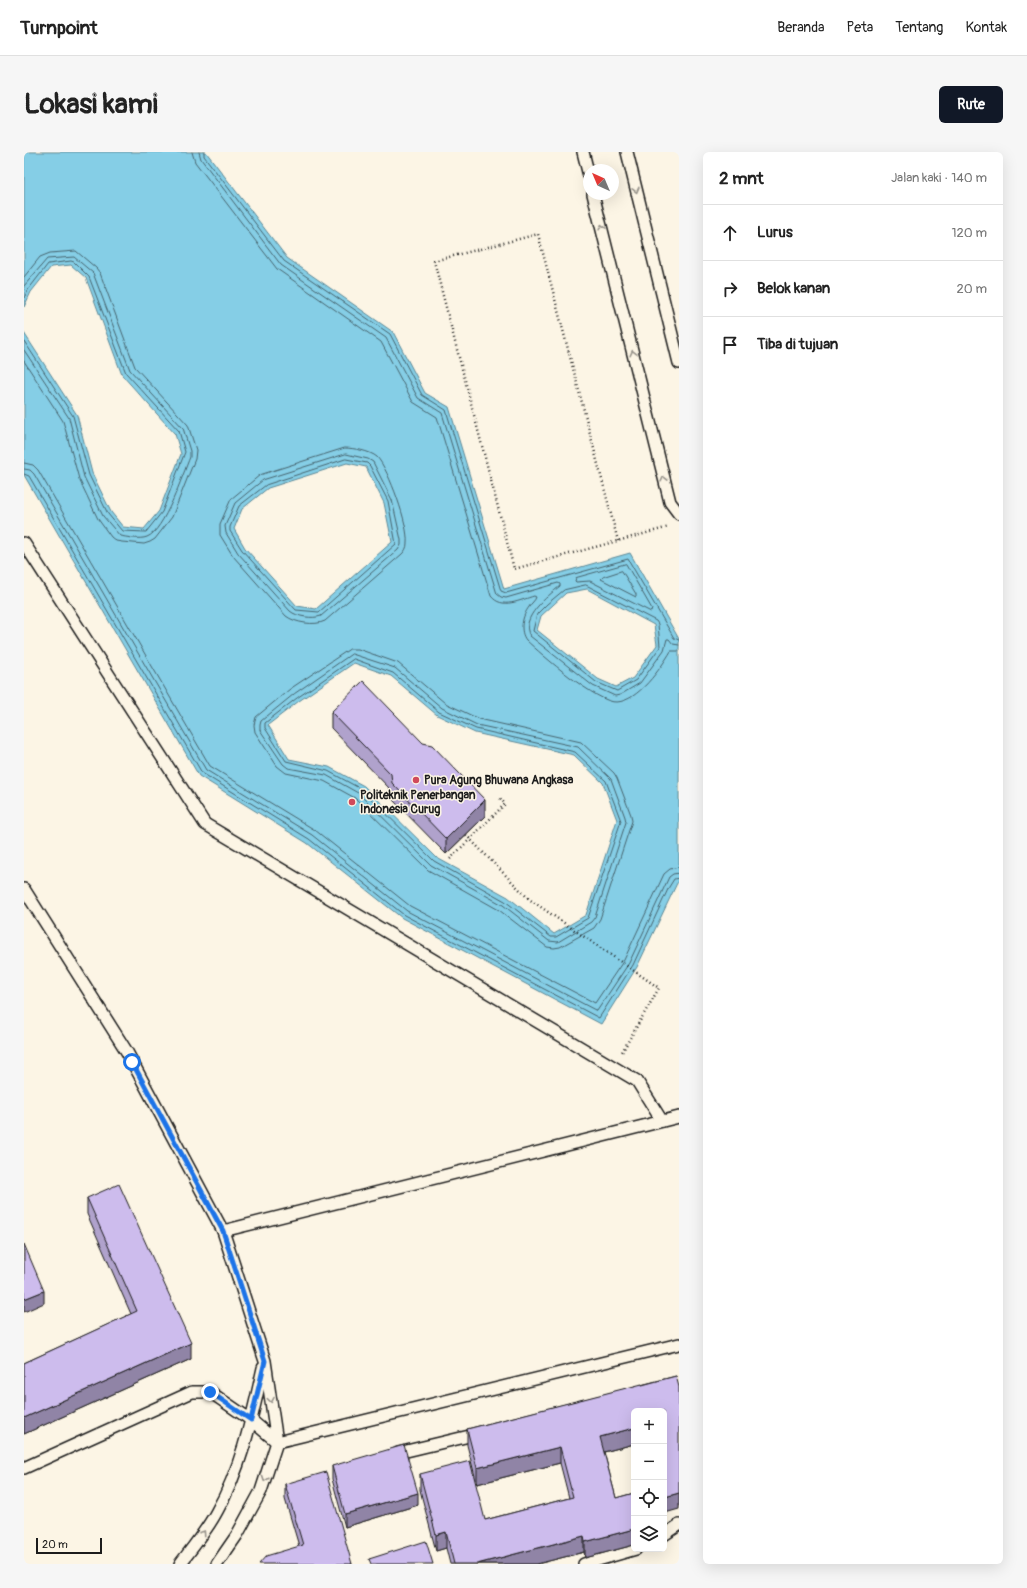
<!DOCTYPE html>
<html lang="id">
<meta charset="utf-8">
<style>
body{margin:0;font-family:Pangolin,sans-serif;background:#f6f6f6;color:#222}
.controls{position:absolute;right:12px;bottom:12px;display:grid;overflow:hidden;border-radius:6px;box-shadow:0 4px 16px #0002}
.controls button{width:36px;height:36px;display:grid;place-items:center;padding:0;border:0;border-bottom:1px solid #e0e0e0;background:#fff;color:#222;font:20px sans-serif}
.compass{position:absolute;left:559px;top:12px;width:36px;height:36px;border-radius:50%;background:#fff;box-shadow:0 4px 16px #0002;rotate:316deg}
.scale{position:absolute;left:12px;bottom:10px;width:66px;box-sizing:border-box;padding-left:4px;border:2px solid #1c1c1c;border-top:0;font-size:11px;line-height:14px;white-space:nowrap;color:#1c1c1c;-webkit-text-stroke:3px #fcf5e5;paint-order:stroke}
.stop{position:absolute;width:12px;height:12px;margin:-9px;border:3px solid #1a73e8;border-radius:50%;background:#fff}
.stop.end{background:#1a73e8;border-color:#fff;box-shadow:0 1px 4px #0008}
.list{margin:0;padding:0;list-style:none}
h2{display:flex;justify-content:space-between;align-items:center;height:52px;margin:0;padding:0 16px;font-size:17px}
h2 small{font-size:13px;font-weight:400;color:#767676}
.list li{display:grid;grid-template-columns:26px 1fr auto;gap:12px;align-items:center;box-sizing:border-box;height:56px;padding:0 16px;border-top:1px solid #e0e0e0}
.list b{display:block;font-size:15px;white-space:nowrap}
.list em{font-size:13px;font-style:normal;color:#767676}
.icon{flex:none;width:22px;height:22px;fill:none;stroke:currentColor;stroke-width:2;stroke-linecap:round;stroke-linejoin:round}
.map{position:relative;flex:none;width:655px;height:1412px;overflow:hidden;border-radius:6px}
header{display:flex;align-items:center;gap:24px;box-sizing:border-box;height:56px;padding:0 20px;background:#fff;border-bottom:1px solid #e0e0e0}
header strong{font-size:19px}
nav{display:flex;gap:22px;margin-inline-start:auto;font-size:14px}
.intro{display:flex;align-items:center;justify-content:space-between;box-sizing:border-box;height:96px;padding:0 24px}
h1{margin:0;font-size:28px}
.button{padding:10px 18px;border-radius:6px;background:#111827;color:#fff;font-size:14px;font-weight:700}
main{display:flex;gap:24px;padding:0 24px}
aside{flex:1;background:#fff;border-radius:6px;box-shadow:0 4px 16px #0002}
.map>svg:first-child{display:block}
.water{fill:#85cee6;stroke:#5b8795;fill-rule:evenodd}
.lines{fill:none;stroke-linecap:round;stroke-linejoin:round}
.shore{stroke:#46636d;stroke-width:1}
.service-casing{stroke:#1c1c1c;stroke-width:14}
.path{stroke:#1c1c1c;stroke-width:2.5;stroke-dasharray:1 3;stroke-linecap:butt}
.service{stroke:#fcf5e5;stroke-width:11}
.wall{fill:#b0a2cc;stroke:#1c1c1c}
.shaded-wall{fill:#9084a6;stroke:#1c1c1c}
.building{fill:#cdbced;stroke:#1c1c1c}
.oneway{stroke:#97938b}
.route{stroke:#1a73e8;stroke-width:5}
.poi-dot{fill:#d1495b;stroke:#fcf5e5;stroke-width:1.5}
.labels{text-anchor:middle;stroke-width:3;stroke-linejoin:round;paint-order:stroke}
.poi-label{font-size:12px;font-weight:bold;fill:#1c1c1c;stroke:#fcf5e5;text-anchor:start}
</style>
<header>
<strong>Turnpoint</strong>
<nav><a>Beranda</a><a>Peta</a><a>Tentang</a><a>Kontak</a></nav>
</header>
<div class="intro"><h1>Lokasi kami</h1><a class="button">Rute</a></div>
<main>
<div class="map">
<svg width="655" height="1412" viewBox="0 0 655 1412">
<rect width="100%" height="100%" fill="#fcf5e5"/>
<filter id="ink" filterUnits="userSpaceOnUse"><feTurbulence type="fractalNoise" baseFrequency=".025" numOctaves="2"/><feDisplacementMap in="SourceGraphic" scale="8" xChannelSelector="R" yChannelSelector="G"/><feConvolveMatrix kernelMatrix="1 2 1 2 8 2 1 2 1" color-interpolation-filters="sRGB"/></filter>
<g filter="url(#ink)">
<!-- water -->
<path class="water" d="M0 0H182L263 106 369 180 401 241 425 255 480 437 606 401 655 487V727L613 815 577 872 378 766 283 691 175 624 0 323V181L53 263 68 321 87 360 99 375 120 377 135 359 157 302 151 282 98 223 62 126 47 113 27 115 7 140 0 155ZM323 311 342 315 360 351 368 390 292 457 273 454 221 396 210 377 218 357 244 336ZM563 437 630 473 633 493 609 526 592 535 574 527 513 478 517 464 542 441ZM330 511 367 524 413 563 451 581 550 603 579 631 593 668 562 763 530 782 484 745 413 706 340 634 305 615 265 607 244 573 275 549Z"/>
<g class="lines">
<!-- shore -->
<g class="shore">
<path d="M168 0 171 10 253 117 357 190 389 250 413 265 467 444C478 458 496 448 510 444L512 445C511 449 507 451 505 455 498 464 495 479 502 488 517 502 574 552 593 550 614 549 637 516 647 499H655"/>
<path d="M175 0 177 7 257 113 362 186 394 246 418 261 473 442 477 445 482 446 534 431 536 432V434C524 444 495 466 506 484L569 534 591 544 596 543 616 531 640 498 643 487H645L649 492 655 493"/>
<polyline points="180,0 180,4 260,109 366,182 398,243 422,258 477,439 482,441 604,407 650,486 655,488"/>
<polyline points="0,125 16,105 26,101 52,99 72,116 76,121 111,215 164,273 172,298 171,307 148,365 131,387 126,390 120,392 98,390 92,389 87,385 74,367 55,327 39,269 0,209"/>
<path d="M0 134 23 107 50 105 69 121 106 218 159 276 166 299V305C159 322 140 379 123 385 116 388 102 385 96 384L79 364 60 325 45 266 0 198"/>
<polyline points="0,146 4,138 24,112 47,109 50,110 65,125 102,221 155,279 161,300 138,360 122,380 98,379 84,362 65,323 49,264 0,189"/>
<path d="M321 296C329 296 346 299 353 305 365 318 385 374 383 391 383 396 381 399 378 402L301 469C291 474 271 471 262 464L209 404 196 383V372L207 347 236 323Z"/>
<path d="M322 302 344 307 349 310 368 348 377 388V393L374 398 297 464C289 467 273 465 266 459L214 401 202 381 201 374 211 351 239 328Z"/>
<polygon points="322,307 343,311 346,314 364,349 372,392 295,460 272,458 218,398 206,379 206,375 215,354 242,333"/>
<polyline points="0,311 9,313 14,318 186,614 291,678 386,754 571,851 600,808 640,722 646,717 655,715"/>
<polyline points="0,317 6,318 10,322 182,618 288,683 383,759 573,859 605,811 645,725 649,722 655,721"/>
<polyline points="0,322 5,324 178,621 285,687 380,763 575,866 609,813 645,735 650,727 655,726"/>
<polygon points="602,412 628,457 627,460 566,429 552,430 551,429 552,426"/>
<polygon points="598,419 612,442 612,445 577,427 579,425"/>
<polygon points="562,433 632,469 634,472 636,495 612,528 593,539 572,530 509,479 513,462 523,452 540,438"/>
<polygon points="326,497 334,497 374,511 421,551 455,567 557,590 590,621 593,626 607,663 608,669 576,767 570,776 536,795 530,796 523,795 475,758 404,718 331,646 300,629 262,621 253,614 231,580 230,573 232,565 266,537"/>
<polygon points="328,502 371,516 418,556 453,573 554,595 587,627 601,665 602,670 571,765 567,770 534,790 525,789 479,753 407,713 334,641 302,623 264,616 259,612 236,578 236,573 237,569 270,542"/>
<polygon points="330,507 369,521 415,560 452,577 551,600 582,629 597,669 564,766 532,785 527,785 481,749 410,709 337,637 304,619 262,609 241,576 241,571 273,546"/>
</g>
<!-- service casing -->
<g class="service-casing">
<g id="service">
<polyline points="559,0 565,24"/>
<polyline points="603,0 655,211"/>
<polyline points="569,42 646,350 655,362"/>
<polyline points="0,391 181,672 613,929 638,969"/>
<polyline points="0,737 103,900 199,1079 241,1209 253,1290 237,1339 213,1383 193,1412"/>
<polyline points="199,1079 655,965"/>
<polyline points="253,1290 655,1192"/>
<polyline points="374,1301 458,1281"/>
<polyline points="0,1316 168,1240 186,1240 227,1268 253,1290"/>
<polyline points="640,1383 655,1373"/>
<path d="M156 1412C169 1395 183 1378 193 1359 218 1315 228 1265 239 1216"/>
<polyline points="560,1412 612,1397"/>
</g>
</g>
<!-- path -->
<g class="path">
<polyline points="594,389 514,82 410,109 490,417 645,375"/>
<polyline points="442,683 505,747 635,836 598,900"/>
<polyline points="426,707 481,652 476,646"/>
</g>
<!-- service -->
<use href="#service" class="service"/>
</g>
<!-- wall -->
<g class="wall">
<polygon points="307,560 461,664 422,702 368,647 367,638 307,576"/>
<polygon points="63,1046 167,1207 0,1282 0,1211 107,1162 63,1062"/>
<polygon points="652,1224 641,1361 640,1358 640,1259 610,1259 610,1292 580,1300 592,1346 610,1341 610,1393 561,1406 560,1400 513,1412 426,1412 422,1396 412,1399 396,1338 396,1322 461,1368 545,1346 536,1311 453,1332 443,1293 443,1277"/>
<polygon points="308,1314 394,1353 321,1375 308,1327"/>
<polygon points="261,1332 328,1412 275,1394 261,1347"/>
</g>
<!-- shaded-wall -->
<g class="shaded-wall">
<polygon points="461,648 461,664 422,702 422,687"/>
<polygon points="20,1139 20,1151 0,1160 0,1147"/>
<polygon points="167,1191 167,1207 0,1282 0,1266"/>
<polygon points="610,1276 610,1292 576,1301 576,1285"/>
<polygon points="536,1295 536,1311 453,1332 453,1316"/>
<polygon points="394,1341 394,1353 321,1375 321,1362"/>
<polygon points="655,1341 655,1357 641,1361 641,1345"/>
<polygon points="610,1377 610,1393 561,1406 561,1390"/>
<polygon points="422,1380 422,1396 412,1399 412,1383"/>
<polygon points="560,1384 560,1400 513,1412 453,1412"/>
</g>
<!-- building -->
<g class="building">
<polygon points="339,529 399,591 408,593 461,648 422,687 368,631 367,622 307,560"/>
<polygon points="95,1032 167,1191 0,1266 0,1211 113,1159 63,1046"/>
<polygon points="0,1092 20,1139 0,1147"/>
<polygon points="652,1224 655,1235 655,1341 641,1345 640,1342 640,1259 610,1259 610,1276 576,1285 592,1346 610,1341 610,1377 561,1390 560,1384 453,1412 430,1412 422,1380 412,1383 396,1322 446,1309 461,1368 549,1345 536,1295 453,1316 443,1277 618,1232 618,1233"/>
<polygon points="380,1293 394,1341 321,1362 308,1314"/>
<polygon points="302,1320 328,1412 235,1412 242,1404 279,1393 261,1332"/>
<polygon points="402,1389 409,1412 347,1412 345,1407"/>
</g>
<!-- one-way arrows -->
<defs><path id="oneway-chevron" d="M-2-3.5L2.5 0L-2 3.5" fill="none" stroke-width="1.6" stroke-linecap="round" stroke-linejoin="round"/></defs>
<g class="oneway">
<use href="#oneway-chevron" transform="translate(612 38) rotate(76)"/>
<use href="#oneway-chevron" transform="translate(578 75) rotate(-104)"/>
<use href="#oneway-chevron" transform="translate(609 201) rotate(-104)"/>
<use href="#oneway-chevron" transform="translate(640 327) rotate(-104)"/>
<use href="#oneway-chevron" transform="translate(247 1248) rotate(81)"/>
<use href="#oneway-chevron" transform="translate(241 1327) rotate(109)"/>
<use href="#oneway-chevron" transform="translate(179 1381) rotate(-56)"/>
</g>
</g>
<g class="lines" filter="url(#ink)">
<!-- route -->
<polyline class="route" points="108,910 199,1079 241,1209 227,1268 186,1240"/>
</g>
<!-- markers -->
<g class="poi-dot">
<circle cx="392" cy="628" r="4"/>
<circle cx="328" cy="650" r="4"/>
</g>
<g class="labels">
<!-- poi labels -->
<g class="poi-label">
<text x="400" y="632">Pura Agung Bhuwana Angkasa</text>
<text x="336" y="647">Politeknik Penerbangan<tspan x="336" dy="14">Indonesia Curug</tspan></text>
</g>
</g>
</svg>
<div class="controls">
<button>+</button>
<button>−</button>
<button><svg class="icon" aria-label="locate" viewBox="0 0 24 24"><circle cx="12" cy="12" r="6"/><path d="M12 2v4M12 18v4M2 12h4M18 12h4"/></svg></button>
<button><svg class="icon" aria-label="layers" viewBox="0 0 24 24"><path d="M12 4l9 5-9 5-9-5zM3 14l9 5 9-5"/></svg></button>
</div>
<svg class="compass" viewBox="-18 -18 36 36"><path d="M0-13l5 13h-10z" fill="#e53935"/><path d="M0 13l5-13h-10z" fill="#767676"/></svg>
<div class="scale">20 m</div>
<div class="stop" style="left:108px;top:910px"></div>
<div class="stop end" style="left:186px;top:1240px"></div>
</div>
<aside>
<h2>2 mnt<small>Jalan kaki · 140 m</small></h2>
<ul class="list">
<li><svg class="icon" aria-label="ahead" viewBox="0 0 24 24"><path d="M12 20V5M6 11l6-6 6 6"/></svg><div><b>Lurus</b></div><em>120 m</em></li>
<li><svg class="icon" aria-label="right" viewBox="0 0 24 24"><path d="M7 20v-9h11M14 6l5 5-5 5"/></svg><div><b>Belok kanan</b></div><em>20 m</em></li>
<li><svg class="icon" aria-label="arrive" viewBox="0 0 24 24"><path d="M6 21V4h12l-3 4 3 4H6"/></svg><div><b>Tiba di tujuan</b></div></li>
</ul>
</aside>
</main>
